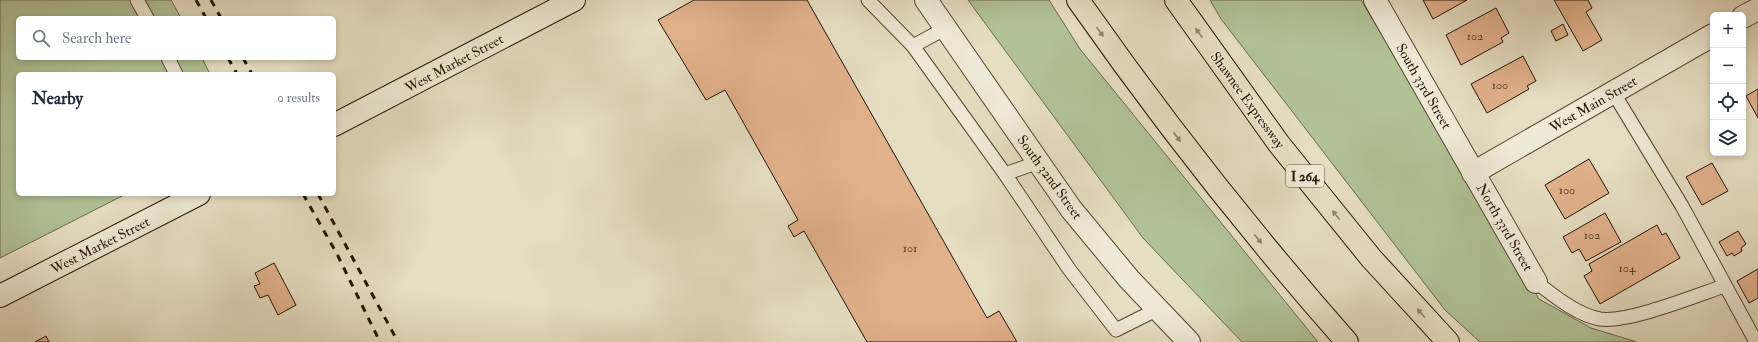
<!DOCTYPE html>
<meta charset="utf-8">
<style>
body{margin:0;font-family:"IM FELL Double Pica",serif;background:#f2f2f3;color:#1f2937}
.controls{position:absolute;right:12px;top:12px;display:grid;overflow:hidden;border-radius:6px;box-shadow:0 2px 6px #0003}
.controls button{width:36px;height:36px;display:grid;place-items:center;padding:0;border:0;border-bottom:1px solid #e0e1e3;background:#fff;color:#1f2937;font:20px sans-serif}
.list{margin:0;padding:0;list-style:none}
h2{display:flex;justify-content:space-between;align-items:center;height:52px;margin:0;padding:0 16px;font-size:17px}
h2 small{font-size:13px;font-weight:400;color:#747a83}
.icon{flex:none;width:22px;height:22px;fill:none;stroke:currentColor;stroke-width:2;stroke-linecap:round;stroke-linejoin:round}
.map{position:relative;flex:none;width:1758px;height:342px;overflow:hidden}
.search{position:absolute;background:#fff;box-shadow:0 2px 6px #0003;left:16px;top:16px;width:320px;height:44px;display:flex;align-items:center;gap:10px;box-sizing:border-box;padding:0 14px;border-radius:6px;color:#747a83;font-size:15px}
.panel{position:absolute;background:#fff;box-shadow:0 2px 6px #0003;left:16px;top:72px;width:320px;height:124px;border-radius:6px}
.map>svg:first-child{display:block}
.green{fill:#b1c296;stroke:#6a6a4b}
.building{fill:#e1b18d;stroke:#241300}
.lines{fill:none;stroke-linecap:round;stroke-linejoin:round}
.lane-casing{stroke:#544630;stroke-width:15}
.street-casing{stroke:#544630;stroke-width:24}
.secondary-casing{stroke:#241300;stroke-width:24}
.highway-casing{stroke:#241300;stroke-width:24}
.lane{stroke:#efead7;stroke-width:13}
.street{stroke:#efead7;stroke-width:22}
.secondary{stroke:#efead7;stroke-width:22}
.highway{stroke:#e6dec2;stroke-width:22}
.rail{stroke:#241300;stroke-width:3;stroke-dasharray:7 7;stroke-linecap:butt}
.oneway{fill:#8f836b}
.labels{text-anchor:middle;stroke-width:3.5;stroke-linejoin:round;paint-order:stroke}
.number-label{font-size:12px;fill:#533a23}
.shield{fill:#efead7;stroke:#615440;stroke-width:1}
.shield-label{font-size:13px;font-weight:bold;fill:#241300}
.street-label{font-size:14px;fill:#241300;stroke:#efead7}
</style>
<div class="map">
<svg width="1758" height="342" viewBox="0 0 1758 342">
<rect width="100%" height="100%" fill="#e6dec2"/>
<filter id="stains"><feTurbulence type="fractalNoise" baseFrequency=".005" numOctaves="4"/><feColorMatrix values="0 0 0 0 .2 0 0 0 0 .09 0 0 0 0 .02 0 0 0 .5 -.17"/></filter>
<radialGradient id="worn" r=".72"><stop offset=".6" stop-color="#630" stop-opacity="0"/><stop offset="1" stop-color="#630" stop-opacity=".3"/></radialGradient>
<!-- green -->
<g class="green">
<polygon points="0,0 171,0 181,18 18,18 18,58 202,58 210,74 18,74 18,194 126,194 0,258"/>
<polygon points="968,0 1049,0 1080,49 1318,342 1242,342 1143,238"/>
<polygon points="1210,0 1361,0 1539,299 1591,328 1637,342 1480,342 1445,310 1221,19"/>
</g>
<!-- building -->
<g class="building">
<polygon points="694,0 807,0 987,318 999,311 1017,342 867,342 804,231 794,237 788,226 798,220 725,90 706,100 658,20"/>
<polygon points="1423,0 1467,0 1433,19"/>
<polygon points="1554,0 1588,0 1592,8 1586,12 1602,40 1583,51"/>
<polygon points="1496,8 1509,33 1501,38 1503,42 1461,65 1446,35"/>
<polygon points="1563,24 1568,35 1556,41 1551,31"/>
<polygon points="1523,56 1536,81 1527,86 1529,89 1487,113 1471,84"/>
<polygon points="1758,89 1758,118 1746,96"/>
<polygon points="1589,159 1609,193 1565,219 1545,185"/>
<polygon points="1712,163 1728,191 1702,205 1686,177"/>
<polygon points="1605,213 1621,242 1586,261 1579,249 1572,253 1563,237"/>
<polygon points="1657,225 1662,235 1666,233 1680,258 1600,304 1584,276 1592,271 1589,264"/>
<polygon points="1738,231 1746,244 1741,248 1742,251 1734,256 1732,253 1727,256 1719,242"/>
<polygon points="274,263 296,305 278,315 268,295 260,298 254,286 260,284 255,273"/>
<polygon points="1758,269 1758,298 1749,303 1737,281"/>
<polygon points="46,336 49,342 35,342"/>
</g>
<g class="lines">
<!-- lane casing -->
<g class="lane-casing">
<g id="lane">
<polyline points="137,0 147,18"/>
<polyline points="868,0 913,46 946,28"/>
<polyline points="913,46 1005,174 1039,162"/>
<polyline points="168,58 176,74"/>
<polyline points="1613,92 1682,206 1756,342"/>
<polyline points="1005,174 1069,269 1116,330 1158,309"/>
<path d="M1536 282C1553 295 1577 315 1600 319 1628 323 1695 296 1724 286"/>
</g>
</g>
<!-- street casing -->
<g class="street-casing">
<g id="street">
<polyline points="926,0 1071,209 1129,279 1189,342"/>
<polyline points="1375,0 1536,282"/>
<polyline points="1743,17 1758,9"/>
<polyline points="1473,173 1713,35"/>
</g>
</g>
<!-- secondary casing -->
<g class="secondary-casing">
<g id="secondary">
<polyline points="334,125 574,0"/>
<polyline points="0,296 199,194"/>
</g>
</g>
<!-- highway casing -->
<g class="highway-casing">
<g id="highway">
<path d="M1078 0C1162 120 1250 232 1347 342"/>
<polyline points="1176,0 1279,144 1371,258 1448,342"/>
</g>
</g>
<!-- lane -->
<use href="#lane" class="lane"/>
<!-- street -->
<use href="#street" class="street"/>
<!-- secondary -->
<use href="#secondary" class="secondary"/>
<!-- highway -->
<use href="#highway" class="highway"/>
<!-- rail -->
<g class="rail">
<polyline points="196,0 206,18"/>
<polyline points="211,0 221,18"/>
<polyline points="228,58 237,74"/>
<polyline points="243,58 252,74"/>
<polyline points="303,194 337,254 380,342"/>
<polyline points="318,194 398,342"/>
</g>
</g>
<!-- one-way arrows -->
<defs><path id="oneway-solid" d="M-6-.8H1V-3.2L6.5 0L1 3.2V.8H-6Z"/></defs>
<g class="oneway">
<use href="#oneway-solid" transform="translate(1100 32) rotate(55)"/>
<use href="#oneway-solid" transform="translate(1199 33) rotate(-126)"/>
<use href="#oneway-solid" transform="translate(1177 137) rotate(53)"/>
<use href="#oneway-solid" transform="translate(1336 215) rotate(-129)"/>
<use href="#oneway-solid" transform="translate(1258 239) rotate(51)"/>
<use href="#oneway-solid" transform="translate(1421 313) rotate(-132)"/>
</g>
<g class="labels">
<!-- number labels -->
<g class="number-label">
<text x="1475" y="40">102</text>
<text x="1500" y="89">100</text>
<text x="1567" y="194">100</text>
<text x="1592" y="239">102</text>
<text x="910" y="252">101</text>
<text x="1627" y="272">104</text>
</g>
<!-- shield labels -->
<rect class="shield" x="1286" y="165" width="38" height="22" rx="3"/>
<g class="shield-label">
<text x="1305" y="181">I 264</text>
</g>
<!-- street labels -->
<g class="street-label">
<text transform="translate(454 63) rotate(-28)" y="5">West Market Street</text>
<text transform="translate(1424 86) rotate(60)" y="5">South 33rd Street</text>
<text transform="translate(1248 100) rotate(54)" y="5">Shawnee Expressway</text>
<text transform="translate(1593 104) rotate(-30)" y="5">West Main Street</text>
<text transform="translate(1050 177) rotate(54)" y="5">South 32nd Street</text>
<text transform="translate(1505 227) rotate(60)" y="5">North 33rd Street</text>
<text transform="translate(100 245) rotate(-27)" y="5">West Market Street</text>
</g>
</g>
<rect width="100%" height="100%" filter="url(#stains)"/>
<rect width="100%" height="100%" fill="url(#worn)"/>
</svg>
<div class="controls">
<button>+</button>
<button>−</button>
<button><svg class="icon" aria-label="locate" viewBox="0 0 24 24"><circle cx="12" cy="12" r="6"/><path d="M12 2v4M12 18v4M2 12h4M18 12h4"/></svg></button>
<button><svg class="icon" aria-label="layers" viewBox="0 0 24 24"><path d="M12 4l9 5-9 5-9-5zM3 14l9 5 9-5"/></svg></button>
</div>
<div class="search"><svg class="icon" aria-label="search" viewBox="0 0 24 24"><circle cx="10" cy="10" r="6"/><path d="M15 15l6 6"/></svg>Search here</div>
<section class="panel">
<h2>Nearby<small>0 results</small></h2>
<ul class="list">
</ul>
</section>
</div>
